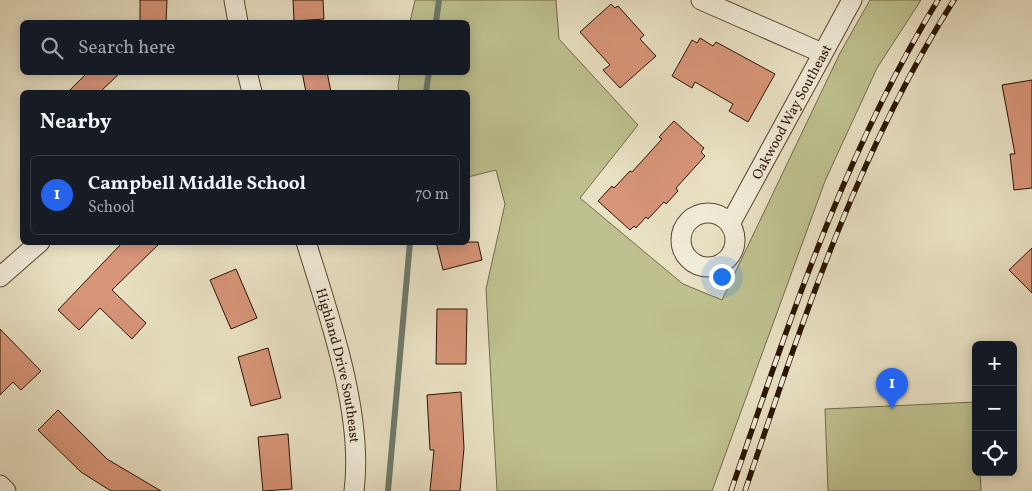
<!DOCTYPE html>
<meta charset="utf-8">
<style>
body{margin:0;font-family:Vollkorn,serif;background:#242831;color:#f1f3f6}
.controls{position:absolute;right:15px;bottom:15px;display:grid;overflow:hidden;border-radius:8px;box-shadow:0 2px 12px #0003}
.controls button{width:45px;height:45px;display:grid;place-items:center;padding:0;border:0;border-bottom:1px solid #363941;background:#171b24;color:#f1f3f6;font:25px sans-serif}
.you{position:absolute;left:721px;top:276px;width:18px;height:18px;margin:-12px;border:4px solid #fff;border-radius:50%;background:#1a73e8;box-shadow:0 0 0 8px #1a73e833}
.badge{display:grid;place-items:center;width:32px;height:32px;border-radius:50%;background:#2563eb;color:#fff;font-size:16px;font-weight:700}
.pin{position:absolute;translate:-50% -41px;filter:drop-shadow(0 1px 2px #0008)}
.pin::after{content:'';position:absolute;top:26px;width:18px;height:15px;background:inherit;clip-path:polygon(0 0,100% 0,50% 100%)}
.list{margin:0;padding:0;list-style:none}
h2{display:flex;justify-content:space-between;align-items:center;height:65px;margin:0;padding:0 20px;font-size:21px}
h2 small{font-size:16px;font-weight:400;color:#9ea1a6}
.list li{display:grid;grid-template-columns:32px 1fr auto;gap:15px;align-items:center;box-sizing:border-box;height:80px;margin:0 10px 10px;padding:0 10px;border:1px solid #363941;border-radius:8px}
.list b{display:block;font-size:19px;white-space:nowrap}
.list p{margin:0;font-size:16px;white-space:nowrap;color:#9ea1a6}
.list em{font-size:16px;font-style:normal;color:#9ea1a6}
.icon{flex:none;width:28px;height:28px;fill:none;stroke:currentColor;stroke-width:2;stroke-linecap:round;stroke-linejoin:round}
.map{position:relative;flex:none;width:1032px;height:491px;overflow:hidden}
.search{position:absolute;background:#171b24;box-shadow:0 2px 12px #0003;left:20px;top:20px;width:450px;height:55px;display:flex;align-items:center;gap:12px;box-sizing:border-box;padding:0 18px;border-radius:8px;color:#9ea1a6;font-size:19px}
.panel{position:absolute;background:#171b24;box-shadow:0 2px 12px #0003;left:20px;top:90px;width:450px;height:155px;border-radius:8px}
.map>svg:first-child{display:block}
.green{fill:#bec18f;stroke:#746a48}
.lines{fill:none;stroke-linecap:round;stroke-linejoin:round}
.stream{stroke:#6c7a6a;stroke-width:6}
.building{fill:#d79579;stroke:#291400}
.street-casing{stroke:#594731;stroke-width:21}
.street{stroke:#f1ecd9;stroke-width:19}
.rail-casing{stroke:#291400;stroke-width:5.5}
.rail{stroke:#f1ecd9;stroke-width:4;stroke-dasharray:11;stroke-linecap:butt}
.labels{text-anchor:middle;stroke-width:4;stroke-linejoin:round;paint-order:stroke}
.street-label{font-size:14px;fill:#291400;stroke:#f1ecd9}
</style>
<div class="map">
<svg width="1032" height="491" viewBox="0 0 1032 491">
<rect width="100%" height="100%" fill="#e9e1c4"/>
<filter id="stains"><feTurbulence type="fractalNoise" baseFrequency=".004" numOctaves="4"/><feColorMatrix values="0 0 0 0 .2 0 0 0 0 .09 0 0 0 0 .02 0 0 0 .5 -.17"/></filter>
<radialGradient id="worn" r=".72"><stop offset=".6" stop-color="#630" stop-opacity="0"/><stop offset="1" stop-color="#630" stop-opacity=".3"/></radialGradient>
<!-- green -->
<g class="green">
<polygon points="415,0 556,0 559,39 638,125 580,198 683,284 722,300 840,53 870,0 921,0 877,68 825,181 712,491 497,491 486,289 505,204 496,170 468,177 468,92 399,92 398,86 400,73 468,72 468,22 410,22"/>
<polygon points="976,402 976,472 980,472 981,491 828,491 825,409"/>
</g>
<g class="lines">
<!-- stream -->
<g class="stream">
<polyline points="436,22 439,0"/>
<polyline points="426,92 429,72"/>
<polyline points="388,491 410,242"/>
</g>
</g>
<!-- building -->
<g class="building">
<polygon points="140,0 167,0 166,22 140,22"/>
<polygon points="293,0 323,0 324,19 294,21"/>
<polygon points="611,4 615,8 618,6 644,35 640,39 656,56 620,88 603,70 610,65 580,32"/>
<polygon points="700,38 713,46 716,42 775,74 748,122 729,111 733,104 695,82 692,88 672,76 692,40 697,43"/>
<polygon points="88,72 121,72 100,92 68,92"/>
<polygon points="302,72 327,72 331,92 306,92"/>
<polygon points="1032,80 1032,188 1014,190 1010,154 1015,154 1002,85"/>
<polygon points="674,121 704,148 701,152 705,156 676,188 678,191 666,204 664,202 648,219 646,217 636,228 634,226 630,230 598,201 612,186 614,188 630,171 632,172 662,139 659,137"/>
<polygon points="123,242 161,242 112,290 146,323 132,339 100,308 79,330 58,310"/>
<polygon points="436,242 478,242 482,260 443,270"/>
<polygon points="1032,248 1032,293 1009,270"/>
<polygon points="236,269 257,318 231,329 210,280"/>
<polygon points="437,309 467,309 466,364 436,364"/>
<polygon points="0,329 41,371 21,390 13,382 0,395"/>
<polygon points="268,348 281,398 251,406 238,357"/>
<polygon points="461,392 464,448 460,491 430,491 434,450 430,450 427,395"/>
<polygon points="58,410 107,459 161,491 111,491 81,472 38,430"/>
<polygon points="288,434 292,489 263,491 258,437"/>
</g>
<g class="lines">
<!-- street casing -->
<g class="street-casing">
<g id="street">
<polyline points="234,0 238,22"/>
<polyline points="701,0 822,53"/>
<polyline points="247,72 252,92"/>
<circle cx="708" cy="240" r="27"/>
<path id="s1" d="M730 224 852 0"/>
<path id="s2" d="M306 242C329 315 364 415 354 491"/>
<polyline points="0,277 40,242"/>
<polyline points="0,485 6,491"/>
</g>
</g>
<!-- street -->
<use href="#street" class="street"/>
<!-- rail casing -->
<g class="rail-casing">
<g id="rail">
<path d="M731 491C789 323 844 152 938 0"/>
<path d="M745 491C802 322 858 151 954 0"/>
</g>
</g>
<!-- rail -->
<use href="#rail" class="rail"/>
</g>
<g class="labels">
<!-- street labels -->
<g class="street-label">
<text dy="5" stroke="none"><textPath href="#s1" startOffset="128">Oakwood Way Southeast</textPath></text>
<text dy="5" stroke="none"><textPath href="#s2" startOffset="128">Highland Drive Southeast</textPath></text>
</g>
</g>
<rect width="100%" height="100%" filter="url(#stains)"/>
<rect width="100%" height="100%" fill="url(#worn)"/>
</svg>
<div class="controls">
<button>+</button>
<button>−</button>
<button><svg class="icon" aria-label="locate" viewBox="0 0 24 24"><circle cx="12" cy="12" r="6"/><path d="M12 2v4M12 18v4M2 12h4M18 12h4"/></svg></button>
</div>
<div class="you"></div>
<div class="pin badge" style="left:892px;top:409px">1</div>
<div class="search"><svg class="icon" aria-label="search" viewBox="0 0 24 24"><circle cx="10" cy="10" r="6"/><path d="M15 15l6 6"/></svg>Search here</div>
<section class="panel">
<h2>Nearby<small></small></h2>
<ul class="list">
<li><span class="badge">1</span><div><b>Campbell Middle School</b><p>School</p></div><em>70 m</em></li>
</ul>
</section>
</div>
